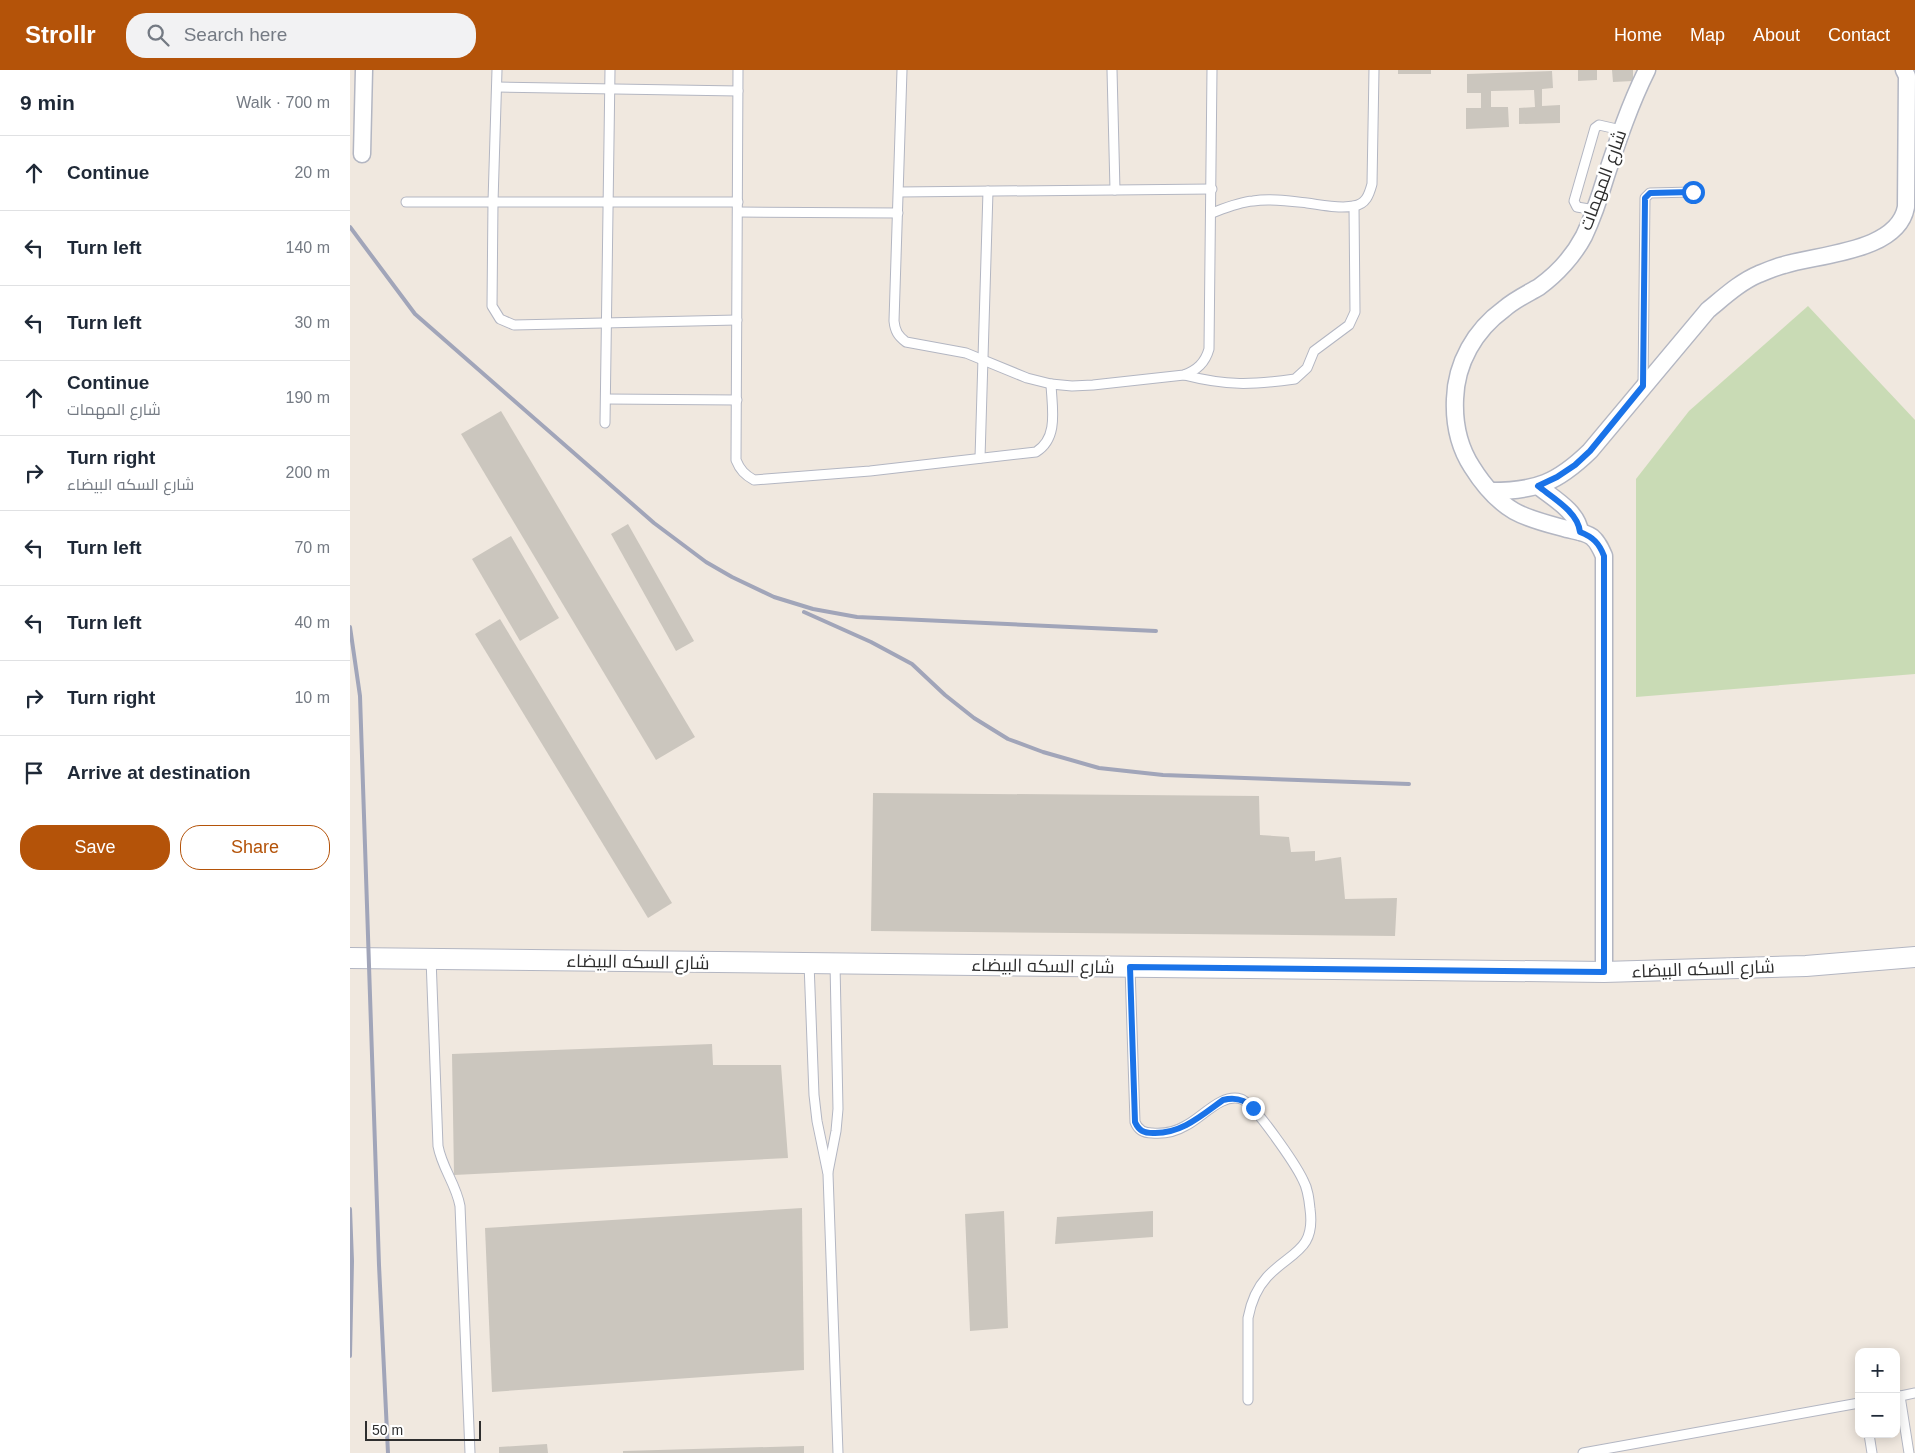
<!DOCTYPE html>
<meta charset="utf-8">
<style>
body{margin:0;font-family:Arial,Cairo,sans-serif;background:#f2f2f3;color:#1f2937}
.controls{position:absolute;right:15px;bottom:15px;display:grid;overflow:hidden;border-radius:10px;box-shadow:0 2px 12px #0003}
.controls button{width:45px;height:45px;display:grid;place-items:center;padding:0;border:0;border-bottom:1px solid #e0e1e3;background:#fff;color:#1f2937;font:25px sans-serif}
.scale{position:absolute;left:15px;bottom:12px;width:116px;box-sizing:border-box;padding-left:5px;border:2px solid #2e2e2e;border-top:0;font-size:14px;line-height:18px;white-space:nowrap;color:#2e2e2e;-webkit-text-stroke:4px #fff;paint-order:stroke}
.stop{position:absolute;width:15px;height:15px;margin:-11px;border:4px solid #1a73e8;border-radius:50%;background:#fff}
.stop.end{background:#1a73e8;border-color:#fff;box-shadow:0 1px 5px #0008}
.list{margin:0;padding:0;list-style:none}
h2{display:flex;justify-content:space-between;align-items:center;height:65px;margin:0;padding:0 20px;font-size:21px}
h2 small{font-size:16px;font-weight:400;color:#747a83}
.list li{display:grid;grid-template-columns:32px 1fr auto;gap:15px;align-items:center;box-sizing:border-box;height:75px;padding:0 20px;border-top:1px solid #e0e1e3}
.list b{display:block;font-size:19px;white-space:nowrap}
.list p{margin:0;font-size:16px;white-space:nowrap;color:#747a83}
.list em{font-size:16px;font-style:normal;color:#747a83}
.actions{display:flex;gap:10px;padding:15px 20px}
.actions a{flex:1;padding:11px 0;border:1px solid #b45309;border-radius:20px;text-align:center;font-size:18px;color:#b45309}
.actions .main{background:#b45309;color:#fff}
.icon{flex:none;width:28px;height:28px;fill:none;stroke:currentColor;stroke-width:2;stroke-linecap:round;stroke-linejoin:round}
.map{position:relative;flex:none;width:1565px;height:1383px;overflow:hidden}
header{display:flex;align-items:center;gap:30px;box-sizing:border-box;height:70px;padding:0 25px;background:#b45309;color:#fff}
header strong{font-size:24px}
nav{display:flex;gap:28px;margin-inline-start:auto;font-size:18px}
.search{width:350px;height:45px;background:#f2f2f3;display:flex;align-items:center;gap:12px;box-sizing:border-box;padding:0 18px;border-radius:20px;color:#747a83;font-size:19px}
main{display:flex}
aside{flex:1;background:#fff}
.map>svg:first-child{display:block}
.cemetery{fill:#c9dbb5}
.building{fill:#cbc6be}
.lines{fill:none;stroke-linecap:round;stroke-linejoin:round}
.service-casing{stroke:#b3b6c2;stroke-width:11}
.minor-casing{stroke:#b3b6c2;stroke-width:19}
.tertiary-casing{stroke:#b3b6c2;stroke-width:22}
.service{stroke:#fff;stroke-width:9}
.minor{stroke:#fff;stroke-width:16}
.tertiary{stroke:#fff;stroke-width:20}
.rail{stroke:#a1a5b9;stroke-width:4}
.route{stroke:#1a73e8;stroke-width:6}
.labels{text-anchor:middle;stroke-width:5;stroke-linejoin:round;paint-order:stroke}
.street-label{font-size:18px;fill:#2e2e2e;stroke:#fff}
</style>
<header>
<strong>Strollr</strong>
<div class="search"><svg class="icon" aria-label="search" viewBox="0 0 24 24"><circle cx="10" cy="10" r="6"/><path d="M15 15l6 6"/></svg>Search here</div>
<nav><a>Home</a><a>Map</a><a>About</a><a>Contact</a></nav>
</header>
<main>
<aside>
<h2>9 min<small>Walk · 700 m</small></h2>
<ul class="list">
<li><svg class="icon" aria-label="ahead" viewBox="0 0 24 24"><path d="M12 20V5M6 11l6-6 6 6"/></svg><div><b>Continue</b></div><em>20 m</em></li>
<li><svg class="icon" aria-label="left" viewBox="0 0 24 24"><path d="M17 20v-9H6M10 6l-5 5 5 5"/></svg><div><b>Turn left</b></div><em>140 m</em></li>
<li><svg class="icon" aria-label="left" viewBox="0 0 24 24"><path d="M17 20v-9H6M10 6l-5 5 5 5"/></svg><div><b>Turn left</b></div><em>30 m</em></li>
<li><svg class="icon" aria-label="ahead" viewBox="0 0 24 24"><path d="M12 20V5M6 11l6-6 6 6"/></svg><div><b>Continue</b><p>شارع المهمات</p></div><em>190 m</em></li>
<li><svg class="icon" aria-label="right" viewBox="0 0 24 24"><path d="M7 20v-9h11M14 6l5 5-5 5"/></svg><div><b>Turn right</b><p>شارع السكه البيضاء</p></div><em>200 m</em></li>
<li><svg class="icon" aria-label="left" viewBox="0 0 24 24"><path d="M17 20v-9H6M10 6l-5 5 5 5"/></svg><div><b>Turn left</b></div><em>70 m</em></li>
<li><svg class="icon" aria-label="left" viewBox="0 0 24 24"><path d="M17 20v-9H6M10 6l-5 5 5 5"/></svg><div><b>Turn left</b></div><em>40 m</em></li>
<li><svg class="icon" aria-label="right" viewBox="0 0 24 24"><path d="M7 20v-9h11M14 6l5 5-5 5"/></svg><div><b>Turn right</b></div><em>10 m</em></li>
<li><svg class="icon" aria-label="arrive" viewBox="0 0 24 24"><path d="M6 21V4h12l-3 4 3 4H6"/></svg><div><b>Arrive at destination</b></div></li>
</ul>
<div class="actions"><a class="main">Save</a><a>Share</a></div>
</aside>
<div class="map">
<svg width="1565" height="1383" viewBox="0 0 1565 1383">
<rect width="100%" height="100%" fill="#f0e8df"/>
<!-- cemetery -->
<polygon class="cemetery" points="1458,236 1565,350 1565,604 1286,627 1286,409 1339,341"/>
<!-- building -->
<g class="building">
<rect x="1048" y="0" width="33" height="4"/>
<polygon points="1228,0 1247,0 1247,10 1228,11"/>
<polygon points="1262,0 1283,0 1283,11 1263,12"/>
<polygon points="1202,1 1203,18 1192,19 1192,36 1210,35 1210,53 1169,54 1169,38 1185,37 1184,20 1141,21 1141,37 1158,37 1159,57 1116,59 1116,38 1131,38 1131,23 1117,23 1117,4"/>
<polygon points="151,341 345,667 306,690 111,364"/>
<polygon points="278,454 344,571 326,581 261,464"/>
<polygon points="161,466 209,548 170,571 122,489"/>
<polygon points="150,549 322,833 298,848 125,564"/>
<polygon points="523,723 909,726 910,765 939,767 941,782 965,781 965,791 991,787 995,829 1047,828 1045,866 521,861"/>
<polygon points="362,974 363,995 431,995 438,1088 104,1105 102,984"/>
<polygon points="452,1138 454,1300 142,1322 135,1158"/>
<polygon points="654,1141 658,1258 620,1261 615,1144"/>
<polygon points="803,1141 803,1167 705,1174 707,1147"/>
<polygon points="197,1374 198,1383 149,1383 149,1377"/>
<polygon points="454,1376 454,1383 273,1383 273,1381"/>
</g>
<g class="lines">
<!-- service casing -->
<g class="service-casing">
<g id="service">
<polyline points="147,0 143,132 142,236 150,249 164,255 387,250"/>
<path d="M388 0 386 390C390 400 395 405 404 410L520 401 686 382C709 368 702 338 701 314"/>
<path d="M552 0 544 251C545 261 548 266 556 272L616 283 677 308 701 314 722 316 743 315 834 305C847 300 855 293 859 279L862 0"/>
<polyline points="762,0 765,120"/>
<polyline points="147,17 388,21"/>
<polyline points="549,122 862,119"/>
<polyline points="56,132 388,132"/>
<polyline points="1245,140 1227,137 1224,131 1245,58 1249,55 1271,60"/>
<polyline points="388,142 548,143"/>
<path d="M862 143C875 138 889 132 903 131 920 128 940 131 957 133 972 135 989 139 1004 136 1016 134 1019 125 1022 114L1024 0"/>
<path d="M834 305C877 316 902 315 945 309L957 298 964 281 999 255 1005 242 1004 136"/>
<polyline points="1293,316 1295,128 1300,123 1343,122"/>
<polyline points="256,329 387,330"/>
<polyline points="255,353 260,0"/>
<polyline points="630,388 638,121"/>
<path d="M81 888 88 1076C92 1098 106 1114 110 1136L120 1383"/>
<polyline points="459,893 464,1025 467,1051 478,1104 488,1383"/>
<path d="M780 897 785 1052C788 1060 794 1063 802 1063 814 1064 825 1062 835 1056 852 1048 871 1023 891 1029 904 1033 946 1095 953 1110 958 1119 959 1129 960 1139 966 1181 940 1182 917 1207 906 1219 901 1232 898 1248V1330"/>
<polyline points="478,1102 486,1061 488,1039 485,894"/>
<polyline points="1550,1326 1559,1383"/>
<polyline points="1546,1327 1565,1323"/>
<polyline points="1519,1364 1522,1383"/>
<polyline points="1233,1383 1509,1333"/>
</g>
</g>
<!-- minor casing -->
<g class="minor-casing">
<g id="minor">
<polyline points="12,84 14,0"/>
<path d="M1188 416C1203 428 1228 442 1230 462"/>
<path d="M1141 421C1186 421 1207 413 1240 381L1358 240C1374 227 1390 212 1409 204 1417 201 1425 197 1434 195 1469 184 1548 182 1556 137L1557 6 1554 0"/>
<path d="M1254 902V486C1251 479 1248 472 1242 467 1235 462 1225 461 1217 459 1199 454 1180 450 1164 441 1147 431 1132 413 1122 397 1109 377 1104 352 1105 329 1106 293 1125 260 1154 239 1164 230 1177 224 1189 217 1207 204 1224 185 1234 166 1243 147 1250 126 1256 106 1268 70 1280 34 1297 0"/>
</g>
</g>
<!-- tertiary casing -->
<g class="tertiary-casing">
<polyline id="tertiary" points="0,888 1254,902 1456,896 1565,887"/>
</g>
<!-- service -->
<use href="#service" class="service"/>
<!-- minor -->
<use href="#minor" class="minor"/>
<!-- tertiary -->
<use href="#tertiary" class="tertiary"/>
<!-- rail -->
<g class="rail">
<polyline points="0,157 65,244 304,453 356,492 382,507 424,527 463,539 507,547 806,561"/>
<polyline points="454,542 521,572 562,594 595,625 624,648 658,669 693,682 749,698 813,705 1059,714"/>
<polyline points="0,557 10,626 29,1195 38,1383"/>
<polyline points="0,1139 2,1191 0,1286"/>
</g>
</g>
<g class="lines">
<!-- route -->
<path class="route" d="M903 1038C894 1029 885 1027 873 1030 851 1046 831 1064 803 1063 794 1063 789 1061 785 1052L780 897 1254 902V486C1249 473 1243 467 1230 462 1228 442 1203 428 1188 416L1207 407 1225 395 1240 381 1293 316 1295 128 1300 123 1343 122"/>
</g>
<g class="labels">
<!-- street labels -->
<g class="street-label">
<text transform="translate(1253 110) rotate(-70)" y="6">شارع المهمات</text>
<text transform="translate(288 892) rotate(1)" y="6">شارع السكه البيضاء</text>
<text transform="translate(693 896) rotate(1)" y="6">شارع السكه البيضاء</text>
<text transform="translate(1353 899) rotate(-2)" y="6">شارع السكه البيضاء</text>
</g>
</g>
</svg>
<div class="controls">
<button>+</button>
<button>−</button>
</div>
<div class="scale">50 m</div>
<div class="stop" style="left:1343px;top:122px"></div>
<div class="stop end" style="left:903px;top:1038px"></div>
</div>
</main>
